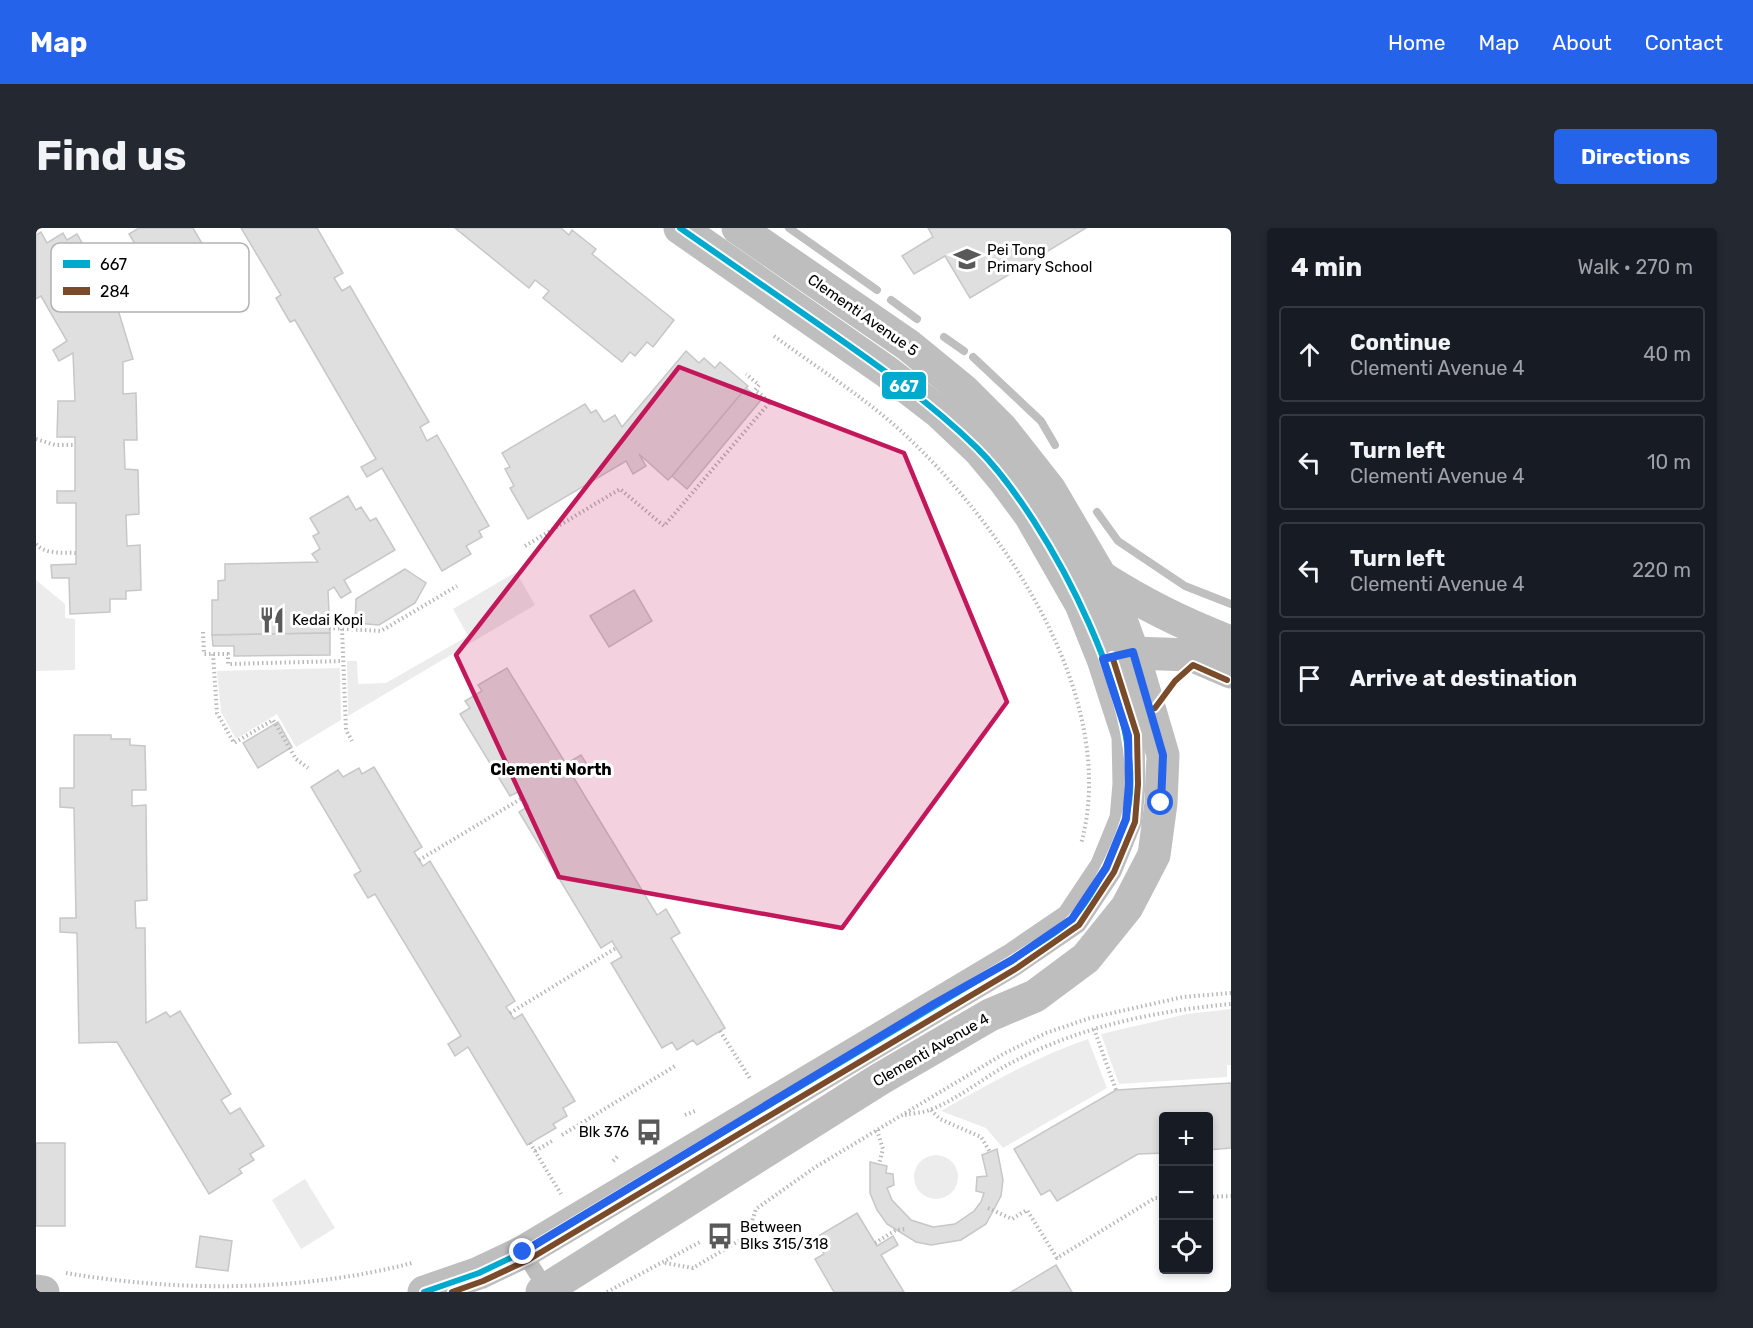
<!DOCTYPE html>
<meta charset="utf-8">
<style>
body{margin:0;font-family:Rubik,sans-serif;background:#242831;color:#f1f3f6}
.controls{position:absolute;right:18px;bottom:18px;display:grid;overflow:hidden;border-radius:6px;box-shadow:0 3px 9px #0003}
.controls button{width:54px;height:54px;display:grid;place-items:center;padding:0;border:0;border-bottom:2px solid #363941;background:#171b24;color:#f1f3f6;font:30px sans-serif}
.stop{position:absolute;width:18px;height:18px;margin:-14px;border:4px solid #2563eb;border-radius:50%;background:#fff}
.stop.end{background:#2563eb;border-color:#fff;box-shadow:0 2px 6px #0008}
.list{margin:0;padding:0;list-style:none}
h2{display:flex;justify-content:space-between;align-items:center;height:78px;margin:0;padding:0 24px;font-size:26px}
h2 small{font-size:20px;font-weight:400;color:#9ea1a6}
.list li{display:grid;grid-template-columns:39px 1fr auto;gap:18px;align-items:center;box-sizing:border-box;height:96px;margin:0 12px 12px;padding:0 12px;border:2px solid #363941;border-radius:6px}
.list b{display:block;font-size:22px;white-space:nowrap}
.list p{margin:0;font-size:20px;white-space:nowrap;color:#9ea1a6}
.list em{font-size:20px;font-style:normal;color:#9ea1a6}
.icon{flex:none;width:33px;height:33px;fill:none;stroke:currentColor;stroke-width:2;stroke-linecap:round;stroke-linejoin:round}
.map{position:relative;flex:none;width:1195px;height:1064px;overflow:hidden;border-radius:6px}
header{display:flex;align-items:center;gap:36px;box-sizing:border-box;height:84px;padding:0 30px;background:#2563eb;color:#fff}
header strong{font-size:28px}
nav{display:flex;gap:33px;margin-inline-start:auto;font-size:21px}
.intro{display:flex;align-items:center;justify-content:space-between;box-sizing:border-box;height:144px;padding:0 36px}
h1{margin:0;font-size:42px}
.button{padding:15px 27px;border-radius:6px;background:#2563eb;color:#fff;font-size:21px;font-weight:700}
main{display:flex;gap:36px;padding:0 36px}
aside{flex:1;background:#171b24;border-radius:6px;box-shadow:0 3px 9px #0003}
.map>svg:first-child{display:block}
.green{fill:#ececec}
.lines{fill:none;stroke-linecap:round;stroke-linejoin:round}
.stream{stroke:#bfbfbf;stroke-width:8}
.building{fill:#dfdfdf;stroke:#c7c7c7;stroke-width:1.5}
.path{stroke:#b9b9b9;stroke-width:4;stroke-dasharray:1.5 3;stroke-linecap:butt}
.service{stroke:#bebebe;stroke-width:16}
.minor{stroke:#bebebe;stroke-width:33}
.bus-1-casing{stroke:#fff;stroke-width:10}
.bus-2-casing{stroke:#fff;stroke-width:10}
.bus-1{stroke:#00a9ce;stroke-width:6}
.bus-2{stroke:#7a4b2a;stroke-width:6}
.route{stroke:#2563eb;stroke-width:8}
.marked{fill:#c2185b;fill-opacity:0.2;stroke:#c2185b;stroke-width:4.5;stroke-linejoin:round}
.labels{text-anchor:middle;stroke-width:6;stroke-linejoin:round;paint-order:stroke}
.poi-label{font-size:15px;fill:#000;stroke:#fff;text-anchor:start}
.street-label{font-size:15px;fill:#000;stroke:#fff}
.neighbourhood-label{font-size:16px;font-weight:bold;fill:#000;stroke:#fff}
.key{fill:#fff;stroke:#b2b2b2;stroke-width:1.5}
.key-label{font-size:16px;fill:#000}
.line-badge{stroke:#fff;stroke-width:2}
.badge-label{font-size:16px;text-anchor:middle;font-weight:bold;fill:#fff}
</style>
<header>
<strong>Map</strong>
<nav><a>Home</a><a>Map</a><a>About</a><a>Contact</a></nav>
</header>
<div class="intro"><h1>Find us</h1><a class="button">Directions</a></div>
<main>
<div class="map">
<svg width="1195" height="1064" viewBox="0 0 1195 1064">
<rect width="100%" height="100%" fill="#fff"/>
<!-- green -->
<g class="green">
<polygon points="480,344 499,377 312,488 311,433 321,433 322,456 350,455 432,408 417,381"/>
<polygon points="0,352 29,376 29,390 39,391 39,442 0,443"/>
<polygon points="304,440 305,492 260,519 241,486 200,511 185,484 181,443"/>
<polygon points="1195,781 1195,837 1191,837 1191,849 1083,856 1065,806 1151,786"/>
<path d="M1052 811 1071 860 967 920 950 900 905 883C953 856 1000 829 1052 811Z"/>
<circle cx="900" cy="949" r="22"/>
<polygon points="269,951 299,1000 265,1021 236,972"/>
</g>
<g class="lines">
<!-- stream -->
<g class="stream">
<polyline points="753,0 841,62"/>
<polyline points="855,72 881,91"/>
<polyline points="908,109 928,123"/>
<polyline points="937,129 1005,193 1019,217"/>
<polyline points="1061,284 1082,313 1149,358 1195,376"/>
</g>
</g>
<!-- building -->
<g class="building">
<polygon points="103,0 157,0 185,48 136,77 93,6"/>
<polygon points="205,0 281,0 307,45 298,50 306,63 314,58 393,194 384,199 391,213 401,207 453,298 443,303 446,309 430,318 435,326 406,343 346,240 331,249 325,239 340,231 259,92 254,94 240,70 245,67"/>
<polygon points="419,0 525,0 533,7 536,2 560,21 556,26 638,92 617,119 611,114 599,128 594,124 586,134 507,70 513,63 499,52 493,60"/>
<polygon points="892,0 1050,0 934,70 909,28 878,46 866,28 897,9"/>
<polygon points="5,4 11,15 27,5 31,12 41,6 64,46 54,51 70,79 80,75 97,131 87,134 87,166 100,165 101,212 88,212 89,241 102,242 103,286 90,287 91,318 104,317 105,362 90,363 90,371 74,371 74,384 34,386 33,350 16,350 15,337 40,336 40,275 21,275 21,263 39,263 39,209 21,209 22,173 39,173 37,125 23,133 17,122 31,113 5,68 0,71 0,7"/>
<polygon points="650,123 663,135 668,130 679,140 684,134 712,158 636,248 632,252 603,226 610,238 597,246 590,233 492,291 474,260 478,258 469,241 474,239 466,225 549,176 555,185 560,182 568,194 579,187 586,199"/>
<polygon points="710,160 725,172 651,261 636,248"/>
<polygon points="312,268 320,282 325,279 334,293 340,290 359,322 308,352 315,364 305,370 298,359 292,363 294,405 176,407 176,372 182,372 182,353 189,352 189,336 282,334 276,326 284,321 277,308 283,305 274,290"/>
<polygon points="369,341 390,355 379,375 343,397 319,395 320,371"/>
<polygon points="598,362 616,393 573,419 554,388"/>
<polygon points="294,405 294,427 198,428 198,418 177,418 176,407"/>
<polygon points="471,440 530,536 545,527 552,538 536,547 621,687 630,681 644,705 635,710 689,800 661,817 657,812 641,822 636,814 626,820 575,735 586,729 580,720 576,713 565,720 483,584 493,578 484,563 474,568 424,486 434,480 429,473 446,463 442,457"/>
<polygon points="242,494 256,519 222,540 207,515"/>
<polygon points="38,507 75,507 75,511 94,511 94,517 109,518 110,562 96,562 96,578 110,577 111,672 99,673 100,700 109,700 110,795 130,784 134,789 144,783 195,866 185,872 194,886 204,880 228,918 214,926 218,932 203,941 206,945 173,966 81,814 43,815 41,705 24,704 24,690 40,690 38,580 24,579 24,560 38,560"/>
<polygon points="338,539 386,619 378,624 387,638 394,633 479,773 470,779 478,791 486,786 539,873 527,880 531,888 517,896 520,900 491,917 432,819 419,828 412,816 425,808 339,666 332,670 318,647 325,643 275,559 302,542 307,549 323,540 326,546"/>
<polygon points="1195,855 1195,920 1172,922 1172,888 1128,888 1128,925 1102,926 1021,973 1014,962 1005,967 978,921 1080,862"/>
<rect x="0" y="915" width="29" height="83"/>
<polygon points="961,921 967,952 965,968 950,996 925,1012 895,1017 880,1014 851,996 841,982 834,965 834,934 851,938 850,945 857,946 858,957 851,960 856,972 875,992 897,999 919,996 938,983 945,974 948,965 940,963 941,949 951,948 946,927"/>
<polygon points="821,985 841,1018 857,1008 862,1017 845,1027 868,1064 798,1064 779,1031 788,1026 779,1010"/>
<polygon points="164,1008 196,1013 192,1043 160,1039"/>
<polygon points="1020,1037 1036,1064 975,1064"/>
</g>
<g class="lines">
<!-- path -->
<g class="path">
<path d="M738 108C780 139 828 169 866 204 968 298 1085 471 1045 616"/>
<polyline points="0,211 19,217 39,217"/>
<path d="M0 316C10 327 26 324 40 325"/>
<polyline points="489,318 584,261 628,298 734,174 719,162 723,157 710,146"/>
<polyline points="293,400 345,403 421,358"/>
<polyline points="306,401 310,502 316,513"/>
<polyline points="167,404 168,426 192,426 192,436 307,433"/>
<polyline points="177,426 181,485 198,515 237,492 260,531 272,540"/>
<polyline points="383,632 488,569"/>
<polyline points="474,785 580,720"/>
<polyline points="1058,801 1080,862"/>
<polyline points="684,803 715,852"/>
<polyline points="895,882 904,891 945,909 954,924"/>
<polyline points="649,887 659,883"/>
<path d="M869 887C877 885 888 885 896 881 924 870 948 849 975 835 1042 799 1119 783 1195 776"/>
<polyline points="841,902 847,921 843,936"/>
<polyline points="526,907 639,838"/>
<polyline points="494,915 525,966"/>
<polyline points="499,923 516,913"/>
<polyline points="577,933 583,927"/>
<polyline points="1172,969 1195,968"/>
<polyline points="952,980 976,991 991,982 1021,1030 1119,970 1128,970"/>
<polyline points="839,1015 860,1002 870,1001"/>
<polyline points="629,1035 657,1040 711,1008 720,981 778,940 969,825 1010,805 1054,790 1147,769 1195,765"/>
<path d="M30 1045C142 1064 266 1064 376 1035"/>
<polyline points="571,1064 664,1014"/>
</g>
<!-- service -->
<polyline class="service" points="487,1024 511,1062"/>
<!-- minor -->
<g class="minor">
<path d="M1065 349C1107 376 1149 397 1195 414"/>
<polyline points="1078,429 1097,425 1155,427 1195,444"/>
<polyline points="0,1063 7,1064"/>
<polyline points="388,1064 443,1045 487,1024 976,732 1036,691 1070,640 1090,591 1093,556 1092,508 1067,431 1045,376 994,287 968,252 943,222 904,185 851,144 644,0"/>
<polyline points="506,1064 844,851 954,787 999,768 1050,730 1091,679 1118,627 1125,575 1127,527 1097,425 1085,392 1065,349 1014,262 966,201 927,162 872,117 702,0"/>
</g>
<!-- bus-1 casing -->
<g class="bus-1-casing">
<path id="bus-1" d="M388 1064 443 1045 487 1024 976 732C995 719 1020 707 1036 691 1057 669 1080 622 1089 593 1120 494 1011 289 941 220 894 174 841 137 788 100 740 67 692 33 644 0"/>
</g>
<!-- bus-2 casing -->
<g class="bus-2-casing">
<g id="bus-2">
<polyline points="1119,480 1139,453 1157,437 1191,452"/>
<polyline points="416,1064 447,1053 492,1032 981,740 1043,697 1078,644 1099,594 1102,556 1101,507 1076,428"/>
</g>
</g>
<!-- bus-1 -->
<use href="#bus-1" class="bus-1"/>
<!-- bus-2 -->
<use href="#bus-2" class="bus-2"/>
</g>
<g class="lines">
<!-- route -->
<polyline class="route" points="487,1024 898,776 976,732 1036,691 1070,640 1090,591 1093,556 1092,508 1067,431 1097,424 1127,527 1125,575"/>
</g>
<!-- marked area -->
<path class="marked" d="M643 139 868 225 971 474 806 700 523 649 420 427Z"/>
<!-- icons -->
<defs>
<g id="school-bare" transform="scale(2.07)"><path d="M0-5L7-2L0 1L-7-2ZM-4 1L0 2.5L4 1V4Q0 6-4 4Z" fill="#595959" stroke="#fff" stroke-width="2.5" paint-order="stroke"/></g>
<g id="restaurant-bare" transform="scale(2.07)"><path d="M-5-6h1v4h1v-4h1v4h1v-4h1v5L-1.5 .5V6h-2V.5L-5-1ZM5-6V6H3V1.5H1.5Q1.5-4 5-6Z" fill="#595959" stroke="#fff" stroke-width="2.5" paint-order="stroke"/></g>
<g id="bus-bare" transform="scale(2.07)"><path d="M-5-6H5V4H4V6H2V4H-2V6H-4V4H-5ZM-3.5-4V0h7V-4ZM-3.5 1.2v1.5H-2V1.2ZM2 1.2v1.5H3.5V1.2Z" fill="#595959" stroke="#fff" stroke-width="2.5" paint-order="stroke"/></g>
</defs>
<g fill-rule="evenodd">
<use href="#school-bare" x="931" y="31"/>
<use href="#restaurant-bare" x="236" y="392"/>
<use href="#bus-bare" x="613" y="904"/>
<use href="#bus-bare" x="684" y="1008"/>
</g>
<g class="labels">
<!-- poi labels -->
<g class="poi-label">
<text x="951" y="27">Pei Tong<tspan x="951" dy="17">Primary School</tspan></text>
<text x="256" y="397">Kedai Kopi</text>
<text x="593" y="909" text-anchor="end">Blk 376</text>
<text x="704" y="1004">Between<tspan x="704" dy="17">Blks 315/318</tspan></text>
</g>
<!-- street labels -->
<g class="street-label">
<text transform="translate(827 87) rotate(35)" y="5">Clementi Avenue 5</text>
<text transform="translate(895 822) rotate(-30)" y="5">Clementi Avenue 4</text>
</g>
<!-- neighbourhood labels -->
<g class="neighbourhood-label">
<text x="515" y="547">Clementi North</text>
</g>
</g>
<!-- legend -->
<rect x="15" y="15" width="198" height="69" rx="9" class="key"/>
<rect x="27" y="32" width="27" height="8" fill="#00a9ce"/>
<rect x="27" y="59" width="27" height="8" fill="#7a4b2a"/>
<g class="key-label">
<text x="64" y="42">667</text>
<text x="64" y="69">284</text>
</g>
<rect class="line-badge" x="845" y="143" width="46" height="29" rx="6" fill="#00a9ce"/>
<g class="badge-label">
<text x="868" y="164">667</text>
</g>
</svg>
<div class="controls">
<button>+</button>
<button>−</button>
<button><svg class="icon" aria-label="locate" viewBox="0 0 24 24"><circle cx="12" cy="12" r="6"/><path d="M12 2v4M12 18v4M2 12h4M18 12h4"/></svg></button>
</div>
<div class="stop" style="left:1125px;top:575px"></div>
<div class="stop end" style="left:487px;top:1024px"></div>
</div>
<aside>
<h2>4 min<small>Walk · 270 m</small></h2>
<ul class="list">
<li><svg class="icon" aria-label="ahead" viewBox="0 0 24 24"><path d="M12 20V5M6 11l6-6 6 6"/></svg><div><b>Continue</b><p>Clementi Avenue 4</p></div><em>40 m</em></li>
<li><svg class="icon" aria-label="left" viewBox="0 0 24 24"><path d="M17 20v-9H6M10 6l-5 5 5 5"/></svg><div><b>Turn left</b><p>Clementi Avenue 4</p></div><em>10 m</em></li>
<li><svg class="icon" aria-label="left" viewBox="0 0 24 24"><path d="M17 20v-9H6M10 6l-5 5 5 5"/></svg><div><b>Turn left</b><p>Clementi Avenue 4</p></div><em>220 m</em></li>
<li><svg class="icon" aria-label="arrive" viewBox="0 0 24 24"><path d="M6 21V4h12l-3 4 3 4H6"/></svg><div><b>Arrive at destination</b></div></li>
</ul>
</aside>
</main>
